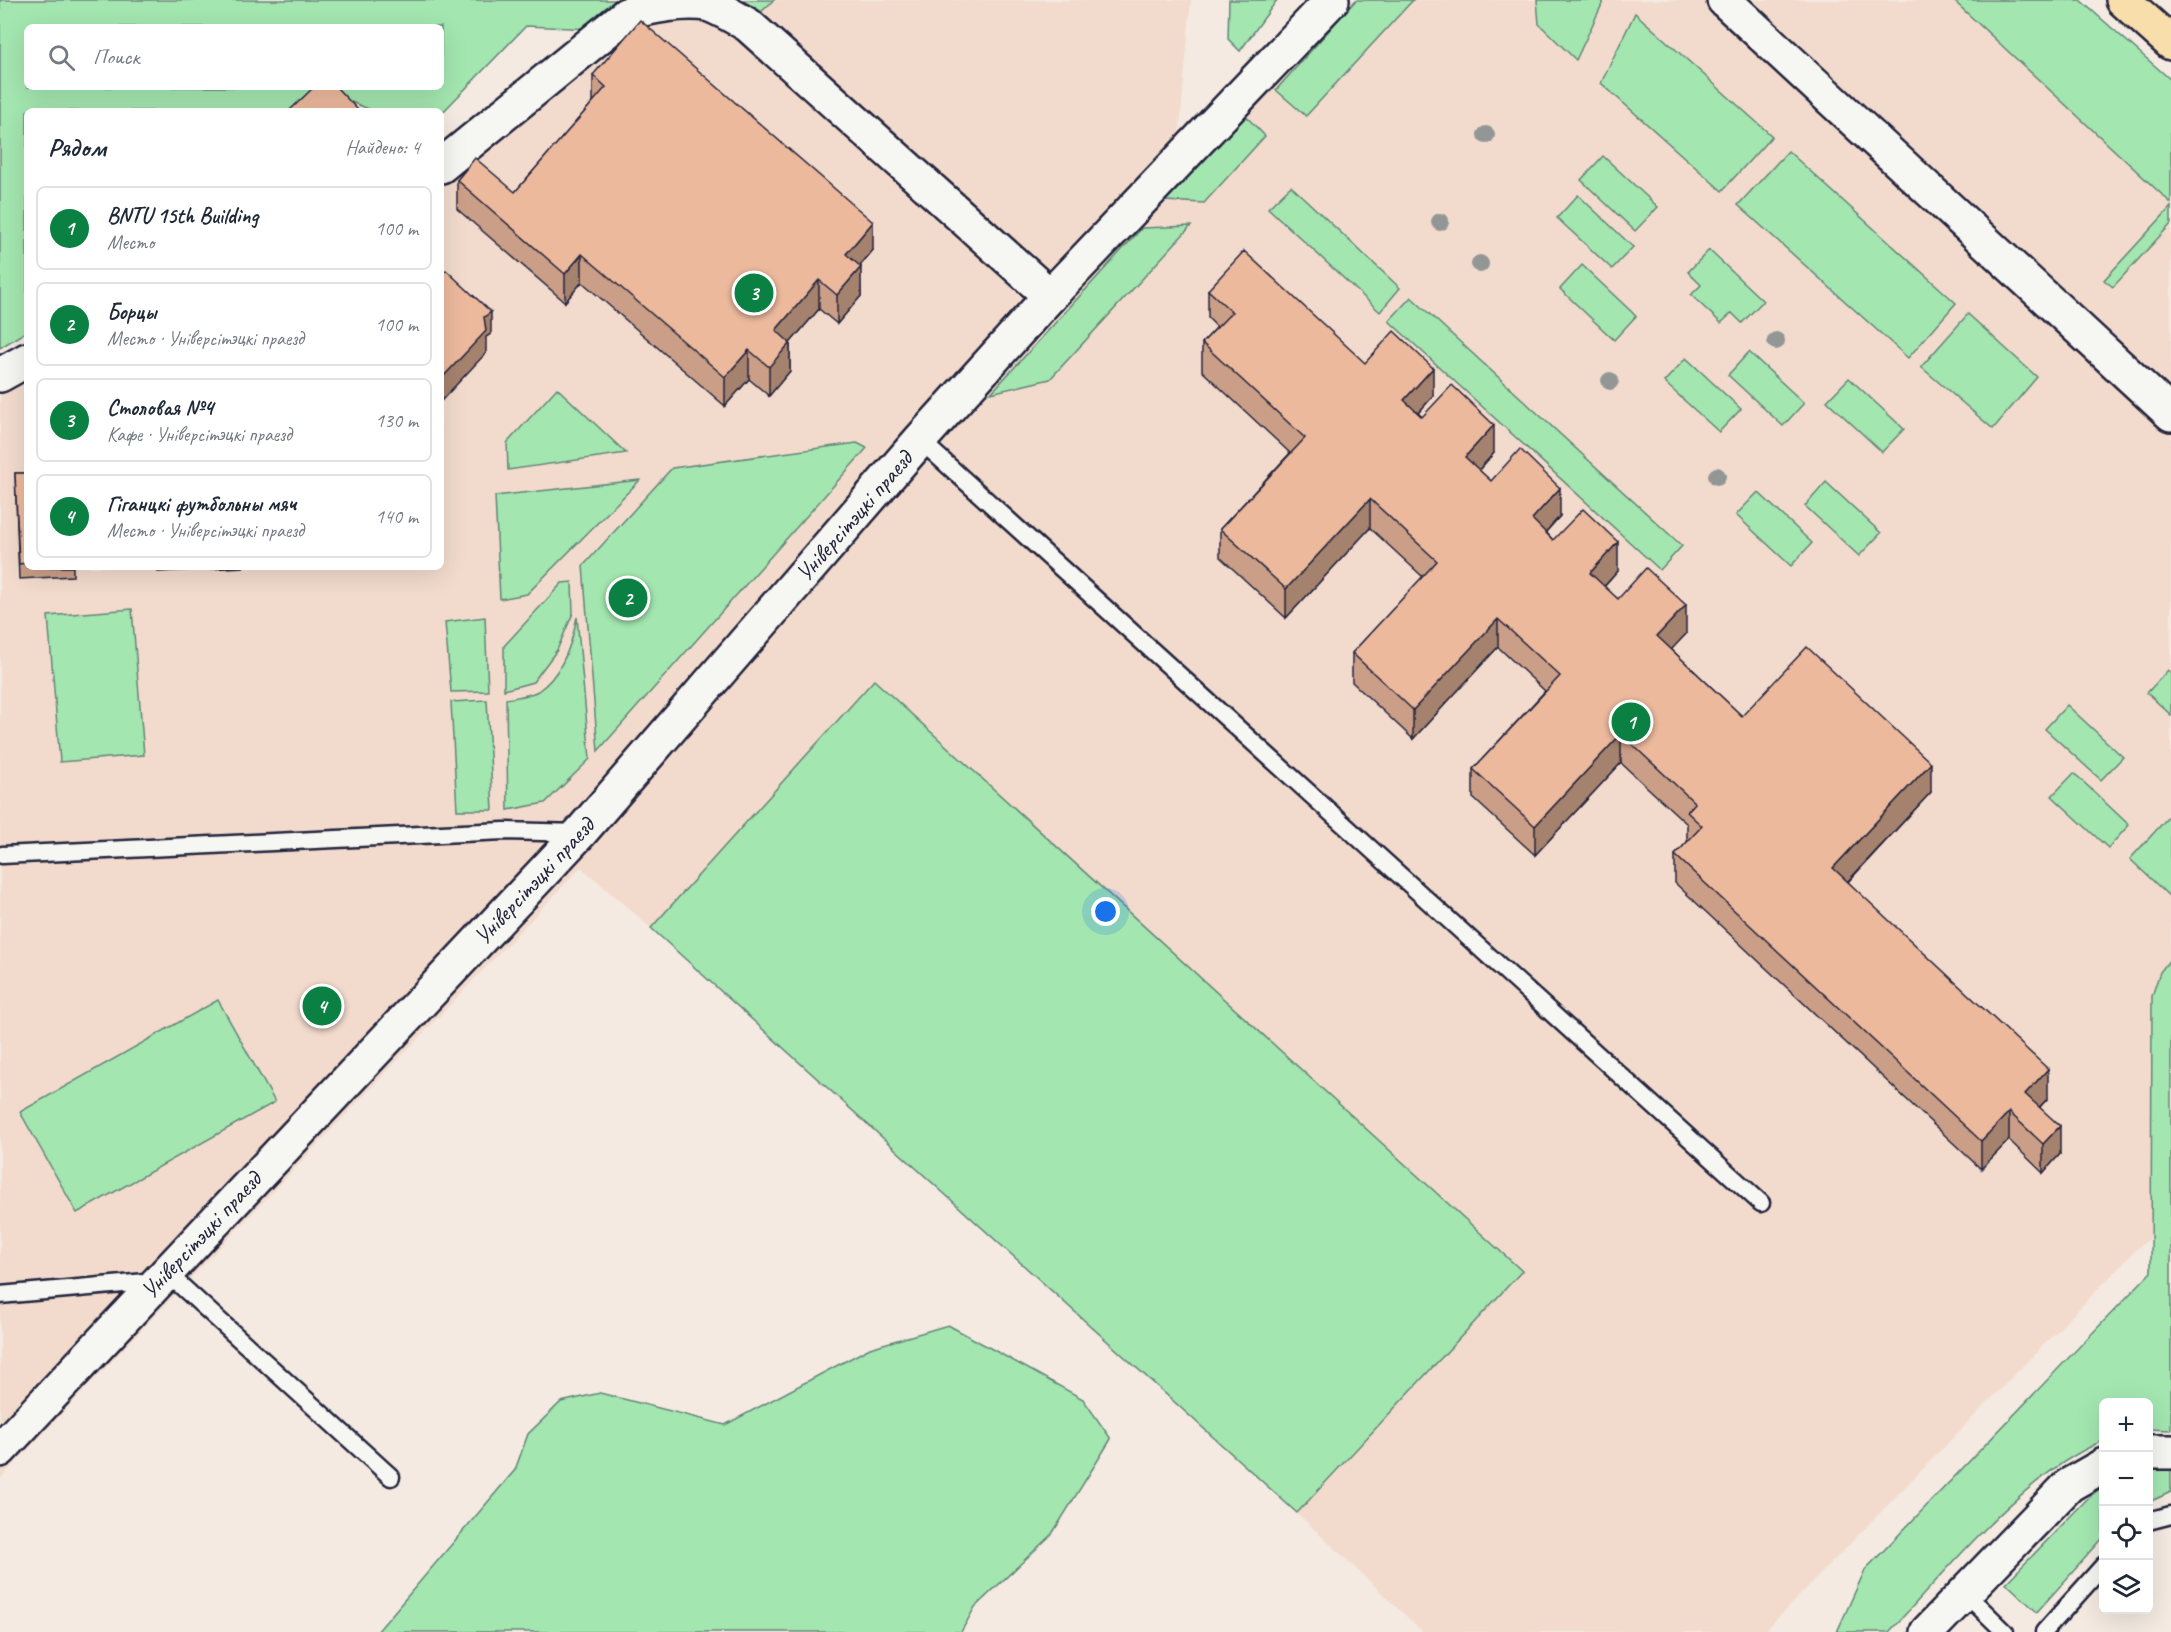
<!DOCTYPE html>
<html lang="ru">
<meta charset="utf-8">
<style>
body{margin:0;font-family:Caveat,sans-serif;background:#f6f6f7;color:#1f2937}
.controls{position:absolute;right:18px;bottom:18px;display:grid;overflow:hidden;border-radius:9px;box-shadow:0 6px 24px #0002}
.controls button{width:54px;height:54px;display:grid;place-items:center;padding:0;border:0;border-bottom:2px solid #e0e1e3;background:#fff;color:#1f2937;font:30px sans-serif}
.you{position:absolute;left:1106px;top:912px;width:21px;height:21px;margin:-15px;border:4px solid #fff;border-radius:50%;background:#1a73e8;box-shadow:0 0 0 9px #1a73e833}
.badge{display:grid;place-items:center;width:39px;height:39px;border-radius:50%;background:#0b8043;color:#fff;font-size:20px;font-weight:700}
.pin{position:absolute;translate:-50% -50%;border:3px solid #fff;box-shadow:0 2px 6px #0006}
.list{margin:0;padding:0;list-style:none}
h2{display:flex;justify-content:space-between;align-items:center;height:78px;margin:0;padding:0 24px;font-size:26px}
h2 small{font-size:20px;font-weight:400;color:#747a83}
.list li{display:grid;grid-template-columns:39px 1fr auto;gap:18px;align-items:center;box-sizing:border-box;height:84px;margin:0 12px 12px;padding:0 12px;border:2px solid #e0e1e3;border-radius:9px}
.list b{display:block;font-size:22px;white-space:nowrap}
.list p{margin:0;font-size:20px;white-space:nowrap;color:#747a83}
.list em{font-size:20px;font-style:normal;color:#747a83}
.icon{flex:none;width:33px;height:33px;fill:none;stroke:currentColor;stroke-width:2;stroke-linecap:round;stroke-linejoin:round}
.map{position:relative;flex:none;width:2171px;height:1632px;overflow:hidden}
.search{position:absolute;background:#fff;box-shadow:0 6px 24px #0002;left:24px;top:24px;width:420px;height:66px;display:flex;align-items:center;gap:15px;box-sizing:border-box;padding:0 21px;border-radius:9px;color:#747a83;font-size:22px}
.panel{position:absolute;background:#fff;box-shadow:0 6px 24px #0002;left:24px;top:108px;width:420px;height:462px;border-radius:9px}
.map>svg:first-child{display:block}
.built{fill:#f2dbcd}
.green{fill:#a3e6b0;stroke:#628476;stroke-width:1.5;fill-rule:evenodd}
.lines{fill:none;stroke-linecap:round;stroke-linejoin:round}
.lane-casing{stroke:#22223b;stroke-width:21}
.street-casing{stroke:#22223b;stroke-width:38}
.highway-casing{stroke:#22223b;stroke-width:38}
.lane{stroke:#f6f6f2;stroke-width:16}
.street{stroke:#f6f6f2;stroke-width:33}
.highway{stroke:#f8deab;stroke-width:33}
.tree{fill:#929796}
.wall{fill:#cb9f87;stroke:#22223b;stroke-width:1.5}
.shaded-wall{fill:#a5826e;stroke:#22223b;stroke-width:1.5}
.building{fill:#ecb99d;stroke:#22223b;stroke-width:1.5}
.labels{text-anchor:middle;stroke-width:5;stroke-linejoin:round;paint-order:stroke}
.street-label{font-size:24px;fill:#22223b;stroke:#f6f6f2}
</style>
<div class="map">
<svg width="2171" height="1632" viewBox="0 0 2171 1632">
<rect width="100%" height="100%" fill="#f4eae1"/>
<filter id="ink" filterUnits="userSpaceOnUse"><feTurbulence type="fractalNoise" baseFrequency=".0167" numOctaves="2"/><feDisplacementMap in="SourceGraphic" scale="12" xChannelSelector="R" yChannelSelector="G"/><feConvolveMatrix kernelMatrix="1 2 1 2 8 2 1 2 1" color-interpolation-filters="sRGB"/></filter>
<g filter="url(#ink)">
<!-- built -->
<polygon class="built" points="774,0 1191,0 1177,162 1332,0 1953,0 2171,200 2171,1221 2138,1248 1764,1632 1423,1632 1297,1513 651,928 581,867 0,1479 0,375 27,360 27,567 441,567 441,166 626,15 708,4 748,25"/>
<!-- green -->
<g class="green">
<path d="M0 0H625L592 29 526 26 441 114V111H374L318 89 297 111H27V331L0 348ZM27 27H441V87H27Z"/>
<polygon points="739,0 774,0 761,12"/>
<polygon points="1229,0 1277,0 1240,51 1228,39"/>
<polygon points="1356,0 1413,0 1306,116 1276,90"/>
<polygon points="1537,0 1604,0 1576,60 1539,24"/>
<polygon points="1953,0 2080,0 2171,80 2171,203"/>
<polygon points="1635,13 1772,136 1722,191 1601,83"/>
<polygon points="1241,111 1265,136 1204,203 1164,201"/>
<polygon points="1788,151 1956,303 1908,358 1738,205"/>
<polygon points="1603,156 1658,207 1635,231 1581,180"/>
<polygon points="1291,186 1400,288 1380,312 1268,208"/>
<polygon points="1578,195 1633,247 1612,269 1557,218"/>
<polygon points="2171,207 2171,224 2113,287 2104,280"/>
<polygon points="1191,226 1050,379 991,393 1142,228"/>
<polygon points="1709,250 1763,301 1742,323 1732,313 1721,323 1691,295 1701,285 1688,272"/>
<polygon points="1582,265 1636,316 1614,340 1560,289"/>
<polygon points="1411,297 1682,546 1660,570 1389,321"/>
<polygon points="1968,314 2037,377 1993,429 1921,367"/>
<polygon points="1749,352 1804,403 1783,426 1728,375"/>
<polygon points="1686,358 1741,409 1719,432 1664,382"/>
<polygon points="1849,378 1904,429 1882,452 1827,401"/>
<polygon points="557,388 626,453 508,470 507,443"/>
<polygon points="857,443 867,448 598,751 583,566 672,468"/>
<polygon points="640,480 527,594 500,599 495,496"/>
<polygon points="1826,482 1881,533 1859,556 1805,506"/>
<polygon points="1758,492 1812,543 1791,566 1736,515"/>
<polygon points="572,582 573,613 557,650 533,682 504,690 504,646 562,583"/>
<polygon points="132,609 144,755 60,762 48,616"/>
<polygon points="485,617 488,691 451,692 445,622"/>
<path d="M577 617 590 759 545 803 508 810 506 699C516 697 530 696 538 691 562 675 572 644 577 617Z"/>
<polygon points="2168,670 2171,673 2171,715 2147,693"/>
<polygon points="874,680 1522,1271 1297,1513 651,928"/>
<polygon points="487,700 493,810 457,810 451,702"/>
<polygon points="2067,705 2123,757 2101,780 2045,729"/>
<polygon points="2074,773 2129,825 2108,848 2052,796"/>
<polygon points="2171,814 2171,898 2130,859"/>
<path d="M2171 958V1430L2149 1429 2148 1402H2104L2103 1441C2023 1474 1949 1569 1889 1632H1837L1865 1570 2151 1272 2152 996 2160 972Z"/>
<polygon points="218,1000 275,1102 77,1213 20,1112"/>
<polygon points="948,1325 1083,1399 1111,1439 1052,1534 975,1607 961,1632 377,1632 515,1470 528,1434 561,1402 600,1393 725,1425 870,1348"/>
<polygon points="2171,1465 2171,1492 2149,1502 2149,1468"/>
<polygon points="2103,1487 2103,1538 2037,1612 2006,1583 2090,1496"/>
</g>
<g class="lines">
<!-- lane casing -->
<g class="lane-casing">
<g id="lane">
<polyline points="920,440 1761,1203"/>
<polyline points="2,855 504,831 580,833"/>
<polyline points="0,1295 157,1281 178,1283 391,1477"/>
<polyline points="2148,1521 2171,1515"/>
<polyline points="1964,1592 2005,1632"/>
<polyline points="2044,1632 2104,1565"/>
</g>
</g>
<!-- street casing -->
<g class="street-casing">
<g id="street">
<polyline points="1724,0 2171,414"/>
<path d="M441 166 626 15C647 6 688 0 710 5 723 10 736 18 748 25L1050 296"/>
<polyline points="0,375 27,360"/>
<polyline points="0,1450 580,833 920,440 1050,296 1332,0"/>
<polyline points="2148,1452 2171,1452"/>
<polyline points="1927,1632 2069,1485 2104,1465"/>
</g>
</g>
<!-- highway casing -->
<g class="highway-casing">
<polyline id="highway" points="2123,0 2171,43"/>
</g>
<!-- lane -->
<use href="#lane" class="lane"/>
<!-- street -->
<use href="#street" class="street"/>
<!-- highway -->
<use href="#highway" class="highway"/>
</g>
<!-- trees -->
<g class="tree">
<circle cx="1486" cy="135" r="9"/>
<circle cx="1440" cy="222" r="9"/>
<circle cx="1480" cy="264" r="9"/>
<circle cx="1776" cy="341" r="9"/>
<circle cx="1610" cy="381" r="9"/>
<circle cx="1717" cy="476" r="9"/>
</g>
<!-- wall -->
<g class="wall">
<polygon points="593,75 873,250 860,266 861,296 837,324 819,309 790,343 790,371 769,396 749,379 725,406 582,282 565,302 457,209 457,180 515,192 593,102"/>
<polygon points="1208,290 1433,396 1418,413 1422,417 1494,453 1479,470 1491,481 1560,516 1546,532 1553,540 1618,571 1604,587 1618,599 1686,634 1671,649 1742,716 1931,792 1848,882 2048,1098 2040,1107 2060,1154 2043,1173 2009,1140 1981,1169 1675,883 1675,855 1688,841 1687,840 1687,824 1621,763 1535,855 1473,798 1473,769 1545,691 1498,647 1413,739 1352,682 1352,653 1423,577 1370,528 1286,618 1220,557 1220,529 1290,453 1202,371 1202,343 1217,327 1208,318"/>
<polygon points="15,473 27,473 27,567 73,567 73,576 19,579"/>
<polygon points="158,567 244,567 158,572"/>
</g>
<!-- shaded-wall -->
<g class="shaded-wall">
<polygon points="873,222 873,250 846,282 846,254"/>
<polygon points="582,254 582,282 565,302 565,274"/>
<polygon points="861,267 861,296 837,324 837,295"/>
<polygon points="819,280 819,309 790,343 790,371 769,396 769,367 776,330"/>
<polygon points="491,312 491,334 486,337 486,353 441,401 441,379 484,317"/>
<polygon points="749,350 749,379 725,406 725,377"/>
<polygon points="1433,368 1433,396 1404,429 1404,400"/>
<polygon points="1494,425 1494,453 1465,485 1465,457"/>
<polygon points="1560,488 1560,516 1532,547 1532,519"/>
<polygon points="1370,499 1370,528 1286,618 1286,589"/>
<polygon points="1618,542 1618,571 1590,602 1590,573"/>
<polygon points="1686,605 1686,634 1657,665 1657,636"/>
<polygon points="1498,619 1498,647 1413,739 1413,710"/>
<polygon points="1621,734 1621,763 1535,855 1535,826"/>
<polygon points="1931,763 1931,792 1833,897 1833,868"/>
<polygon points="2048,1069 2048,1098 2025,1122 2025,1094"/>
<polygon points="2009,1112 2009,1140 1981,1169 1981,1141"/>
<polygon points="2060,1126 2060,1154 2043,1173 2043,1144"/>
</g>
<!-- building -->
<g class="building">
<polygon points="640,20 873,222 846,254 861,267 837,295 819,280 776,330 790,343 769,367 749,350 725,377 582,254 565,274 457,180 475,158 515,192 606,87 593,75"/>
<polygon points="314,87 336,87 359,111 289,111"/>
<polygon points="1244,251 1365,363 1394,331 1433,368 1404,400 1422,417 1452,385 1494,425 1465,457 1491,481 1520,449 1560,488 1532,519 1553,540 1583,509 1618,542 1590,573 1618,599 1646,568 1686,605 1657,636 1742,716 1807,647 1931,763 1833,868 2048,1069 2025,1094 2060,1126 2043,1144 2009,1112 1981,1141 1675,855 1702,826 1687,812 1695,803 1621,734 1535,826 1473,769 1560,676 1498,619 1413,710 1352,653 1437,561 1370,499 1286,589 1220,529 1305,438 1202,343 1232,312 1208,290"/>
<polygon points="446,270 491,312 484,317 486,331 441,379 441,275"/>
<polygon points="15,473 27,473 27,563 19,564"/>
</g>
</g>
<g class="labels">
<!-- street labels -->
<g class="street-label">
<text transform="translate(854 516) rotate(-49)" y="8">Універсітэцкі праезд</text>
<text transform="translate(534 881) rotate(-47)" y="8">Універсітэцкі праезд</text>
<text transform="translate(201 1235) rotate(-47)" y="8">Універсітэцкі праезд</text>
</g>
</g>
</svg>
<div class="controls">
<button>+</button>
<button>−</button>
<button><svg class="icon" aria-label="locate" viewBox="0 0 24 24"><circle cx="12" cy="12" r="6"/><path d="M12 2v4M12 18v4M2 12h4M18 12h4"/></svg></button>
<button><svg class="icon" aria-label="layers" viewBox="0 0 24 24"><path d="M12 4l9 5-9 5-9-5zM3 14l9 5 9-5"/></svg></button>
</div>
<div class="you"></div>
<div class="pin badge" style="left:1631px;top:722px">1</div>
<div class="pin badge" style="left:628px;top:598px">2</div>
<div class="pin badge" style="left:754px;top:293px">3</div>
<div class="pin badge" style="left:322px;top:1006px">4</div>
<div class="search"><svg class="icon" aria-label="search" viewBox="0 0 24 24"><circle cx="10" cy="10" r="6"/><path d="M15 15l6 6"/></svg>Поиск</div>
<section class="panel">
<h2>Рядом<small>Найдено: 4</small></h2>
<ul class="list">
<li><span class="badge">1</span><div><b>BNTU 15th Building</b><p>Место</p></div><em>100 m</em></li>
<li><span class="badge">2</span><div><b>Борцы</b><p>Место · Універсітэцкі праезд</p></div><em>100 m</em></li>
<li><span class="badge">3</span><div><b>Столовая №4</b><p>Кафе · Універсітэцкі праезд</p></div><em>130 m</em></li>
<li><span class="badge">4</span><div><b>Гіганцкі футбольны мяч</b><p>Место · Універсітэцкі праезд</p></div><em>140 m</em></li>
</ul>
</section>
</div>
